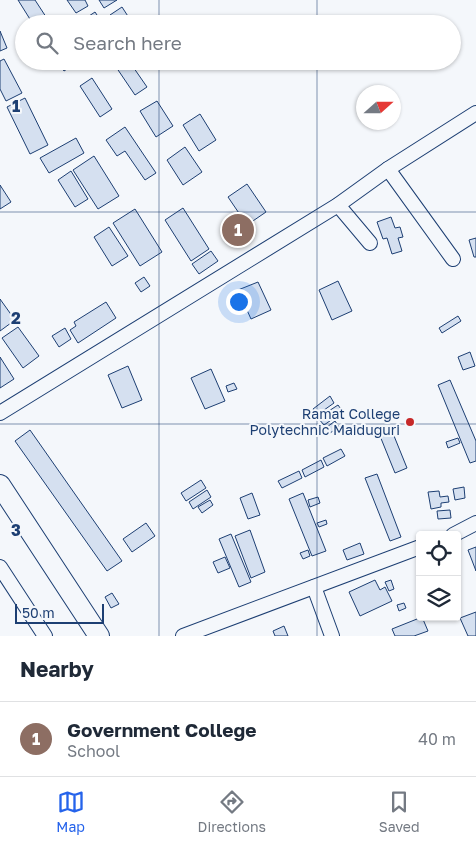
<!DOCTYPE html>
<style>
body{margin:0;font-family:"Golos Text",sans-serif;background:#f6f6f7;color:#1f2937}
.controls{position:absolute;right:15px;bottom:15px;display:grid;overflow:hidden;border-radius:5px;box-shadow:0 1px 4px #0004}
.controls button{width:45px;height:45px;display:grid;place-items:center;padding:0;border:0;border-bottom:1px solid #e0e1e3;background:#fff;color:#1f2937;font:25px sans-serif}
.compass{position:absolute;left:356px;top:85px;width:45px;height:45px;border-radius:50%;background:#fff;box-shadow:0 1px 4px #0004;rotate:69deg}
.scale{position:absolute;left:15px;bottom:12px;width:89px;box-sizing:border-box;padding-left:5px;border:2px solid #1d3f73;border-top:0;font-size:14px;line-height:18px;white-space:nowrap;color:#1d3f73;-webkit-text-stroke:4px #f4f7fb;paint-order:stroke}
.you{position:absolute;left:238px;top:301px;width:18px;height:18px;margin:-12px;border:4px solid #fff;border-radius:50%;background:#1a73e8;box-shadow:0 0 0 8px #1a73e833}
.badge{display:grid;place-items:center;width:32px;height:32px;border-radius:50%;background:#2563eb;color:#fff;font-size:16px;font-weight:700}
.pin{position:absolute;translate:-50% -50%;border:2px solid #fff;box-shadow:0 1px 5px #0006}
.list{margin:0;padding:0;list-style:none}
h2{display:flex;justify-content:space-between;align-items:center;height:65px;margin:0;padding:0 20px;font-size:21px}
h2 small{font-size:16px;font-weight:400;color:#747a83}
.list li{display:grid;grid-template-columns:32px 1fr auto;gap:15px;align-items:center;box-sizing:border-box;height:75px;padding:0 20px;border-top:1px solid #e0e1e3}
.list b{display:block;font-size:19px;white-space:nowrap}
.list p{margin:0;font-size:16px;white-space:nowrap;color:#747a83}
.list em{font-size:16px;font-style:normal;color:#747a83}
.icon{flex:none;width:28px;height:28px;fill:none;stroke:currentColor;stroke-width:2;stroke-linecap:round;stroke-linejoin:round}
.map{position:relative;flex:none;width:476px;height:636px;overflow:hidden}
.search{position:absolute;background:#fff;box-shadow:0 1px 4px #0004;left:15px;right:15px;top:15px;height:55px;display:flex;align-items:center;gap:12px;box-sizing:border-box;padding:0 18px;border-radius:28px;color:#747a83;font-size:19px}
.sheet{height:140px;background:#fff}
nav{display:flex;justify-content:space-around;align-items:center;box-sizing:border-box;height:70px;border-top:1px solid #e0e1e3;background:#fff;font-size:14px;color:#747a83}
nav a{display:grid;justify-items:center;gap:2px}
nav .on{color:#2563eb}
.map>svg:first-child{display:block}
.building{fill:#d5e0f0;stroke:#1d3f73}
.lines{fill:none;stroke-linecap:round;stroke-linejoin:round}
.minor-casing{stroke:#1d3f73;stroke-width:16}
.highway-casing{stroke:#1d3f73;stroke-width:22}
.minor{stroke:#f4f7fb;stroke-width:14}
.highway{stroke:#f4f7fb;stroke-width:20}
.grid{fill:none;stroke:#1d3f73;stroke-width:1;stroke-opacity:0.55}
.poi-dot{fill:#c62828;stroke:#f4f7fb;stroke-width:2}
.labels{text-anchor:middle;stroke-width:4;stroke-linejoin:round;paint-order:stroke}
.poi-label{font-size:14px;fill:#1d3f73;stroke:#f4f7fb;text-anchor:end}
.grid-label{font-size:16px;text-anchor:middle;font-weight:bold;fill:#1d3f73;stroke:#f4f7fb;stroke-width:4;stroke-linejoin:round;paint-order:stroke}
</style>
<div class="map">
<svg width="476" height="636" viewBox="0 0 476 636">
<rect width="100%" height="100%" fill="#f4f7fb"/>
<!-- building -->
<g class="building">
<polygon points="18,0 35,0 50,23 33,24"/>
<polygon points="67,0 85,0 88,6 76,13"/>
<polygon points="99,0 117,0 104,8"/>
<polygon points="122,7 133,24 115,24 110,15"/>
<polygon points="95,12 103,24 85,24 83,20"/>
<polygon points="0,31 7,48 0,51"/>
<polygon points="4,59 22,93 6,101 0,89 0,61"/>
<polygon points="57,61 74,61 76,63 64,71"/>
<polygon points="119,61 129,61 147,87 135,95 114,64"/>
<polygon points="92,78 112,109 100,117 80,86"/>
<polygon points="25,98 48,145 30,154 7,107"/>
<polygon points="157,101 173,126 156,137 140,111"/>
<polygon points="200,114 216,140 199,151 183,125"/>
<polygon points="125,127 156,173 145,180 125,151 117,156 106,140"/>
<polygon points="76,138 84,153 49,173 40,158"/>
<polygon points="185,147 202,172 183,185 167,160"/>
<polygon points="94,156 119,196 98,209 73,170"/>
<polygon points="71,171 88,199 75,207 58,180"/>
<polygon points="247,184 266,212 247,225 228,197"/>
<polygon points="0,185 11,202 0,209"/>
<polygon points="183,208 209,249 191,261 165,220"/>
<polygon points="135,209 162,252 140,266 113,223"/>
<polygon points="391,217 395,228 400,227 403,237 398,238 402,251 392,254 387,238 383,239 377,222"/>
<polygon points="109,227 128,256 112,266 94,237"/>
<polygon points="476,238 476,257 474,257 469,240"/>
<polygon points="211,251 218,261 199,274 192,264"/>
<polygon points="144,277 150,286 141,292 135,283"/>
<polygon points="338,281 352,311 332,320 319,290"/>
<polygon points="258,282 271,310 251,319 238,290"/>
<polygon points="0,299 15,320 0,331"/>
<polygon points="106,302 116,318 78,343 70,330 76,326 74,322"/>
<polygon points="458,316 461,321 442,333 439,328"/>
<polygon points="18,327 39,356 23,368 2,338"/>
<polygon points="65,328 71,339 59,347 52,336"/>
<polygon points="470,352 475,366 463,370 458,357"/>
<polygon points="0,357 14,379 0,388"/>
<polygon points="128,366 142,400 122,408 108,375"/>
<polygon points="211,369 225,401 205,409 191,378"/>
<polygon points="450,380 476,441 476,461 470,463 438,385"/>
<polygon points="234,383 237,389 228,392 226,386"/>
<polygon points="330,396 334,403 317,415 313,409"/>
<polygon points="338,405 343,412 324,425 318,418"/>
<polygon points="335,421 339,427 327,435 323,430"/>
<polygon points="390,426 407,468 395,473 378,431"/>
<polygon points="30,430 122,561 107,571 15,441"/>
<polygon points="458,438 460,443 448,448 446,442"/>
<polygon points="341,449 345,456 327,466 323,458"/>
<polygon points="321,460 324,467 305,477 302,470"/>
<polygon points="299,471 302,478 282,488 278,481"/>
<polygon points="377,474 401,537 390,541 365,478"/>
<polygon points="201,480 206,488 186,501 181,493"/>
<polygon points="464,487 465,498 455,500 453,489"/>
<polygon points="207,490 211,497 193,509 189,502"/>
<polygon points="439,491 440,497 448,496 449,502 441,503 441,507 431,509 428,492"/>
<polygon points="252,493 260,515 248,519 240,498"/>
<polygon points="303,493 326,551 312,556 289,499"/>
<polygon points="318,497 320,503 310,507 308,500"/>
<polygon points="210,500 213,505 202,513 198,507"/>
<polygon points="450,510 451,518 438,519 437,511"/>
<polygon points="326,520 327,524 319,527 317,523"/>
<polygon points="146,523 155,536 132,552 123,539"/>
<polygon points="250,530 265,572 251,578 235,536"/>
<polygon points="231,534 251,582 239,587 219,539"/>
<polygon points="360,543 364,554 347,560 343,550"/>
<polygon points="476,547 476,571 468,550"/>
<polygon points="308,550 310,556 303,559 300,553"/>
<polygon points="225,557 230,568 218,573 213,562"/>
<polygon points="375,580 380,590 385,587 392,601 360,616 349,592"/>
<polygon points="391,580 394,589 389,591 385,582"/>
<polygon points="112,593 119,604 111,608 105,597"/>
<polygon points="404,603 406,608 399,611 397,605"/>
<polygon points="476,612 476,636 468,636 460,618"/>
<polygon points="422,617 428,631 414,636 395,636 392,629"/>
<polygon points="284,626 288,636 275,636 273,631"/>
</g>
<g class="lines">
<!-- minor casing -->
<g class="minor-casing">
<g id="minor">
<polyline points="388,169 453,259"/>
<polyline points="338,205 370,243"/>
<polyline points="0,413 338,205 388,169 476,113"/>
<polyline points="453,535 476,523"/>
<polyline points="0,567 45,636"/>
<polyline points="314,587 332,636"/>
<polyline points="183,636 420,547"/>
</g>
</g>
<!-- highway casing -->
<g class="highway-casing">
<polyline id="highway" points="0,485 99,636"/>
</g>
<!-- minor -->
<use href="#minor" class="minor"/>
<!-- highway -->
<use href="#highway" class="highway"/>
</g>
<!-- grid -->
<path class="grid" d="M159 0V24M317 0V24M159 61V636M317 61V636M0 212H476M0 424H476"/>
<!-- markers -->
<circle class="poi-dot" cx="410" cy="422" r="5"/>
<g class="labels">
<!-- poi labels -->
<g class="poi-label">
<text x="400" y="419">Ramat College<tspan x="400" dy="16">Polytechnic Maiduguri</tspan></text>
</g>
</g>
<g class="grid-label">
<text x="16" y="112">1</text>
<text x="16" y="324">2</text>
<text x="16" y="536">3</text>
</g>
</svg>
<div class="controls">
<button><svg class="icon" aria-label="locate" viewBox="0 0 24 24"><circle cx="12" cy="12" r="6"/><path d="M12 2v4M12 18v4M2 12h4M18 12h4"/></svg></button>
<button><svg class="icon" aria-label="layers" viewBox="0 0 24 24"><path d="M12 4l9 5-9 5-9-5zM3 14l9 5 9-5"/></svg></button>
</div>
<svg class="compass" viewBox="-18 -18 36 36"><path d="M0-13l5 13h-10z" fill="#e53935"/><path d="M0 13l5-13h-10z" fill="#747a83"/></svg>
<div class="scale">50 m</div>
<div class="you"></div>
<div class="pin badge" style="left:238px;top:230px;background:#8d6e63">1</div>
<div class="search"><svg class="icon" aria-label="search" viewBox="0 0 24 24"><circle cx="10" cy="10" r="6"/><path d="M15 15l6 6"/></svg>Search here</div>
</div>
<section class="sheet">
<h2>Nearby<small></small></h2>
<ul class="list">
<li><span class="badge" style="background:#8d6e63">1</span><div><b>Government College</b><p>School</p></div><em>40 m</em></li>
</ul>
</section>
<nav>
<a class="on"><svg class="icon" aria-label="map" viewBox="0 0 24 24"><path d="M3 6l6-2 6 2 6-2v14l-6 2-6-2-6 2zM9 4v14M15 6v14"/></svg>Map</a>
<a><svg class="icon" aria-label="directions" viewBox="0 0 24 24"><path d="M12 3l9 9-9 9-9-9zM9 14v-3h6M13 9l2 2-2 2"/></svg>Directions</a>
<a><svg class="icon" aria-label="saved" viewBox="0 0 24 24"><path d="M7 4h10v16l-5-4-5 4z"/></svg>Saved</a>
</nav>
